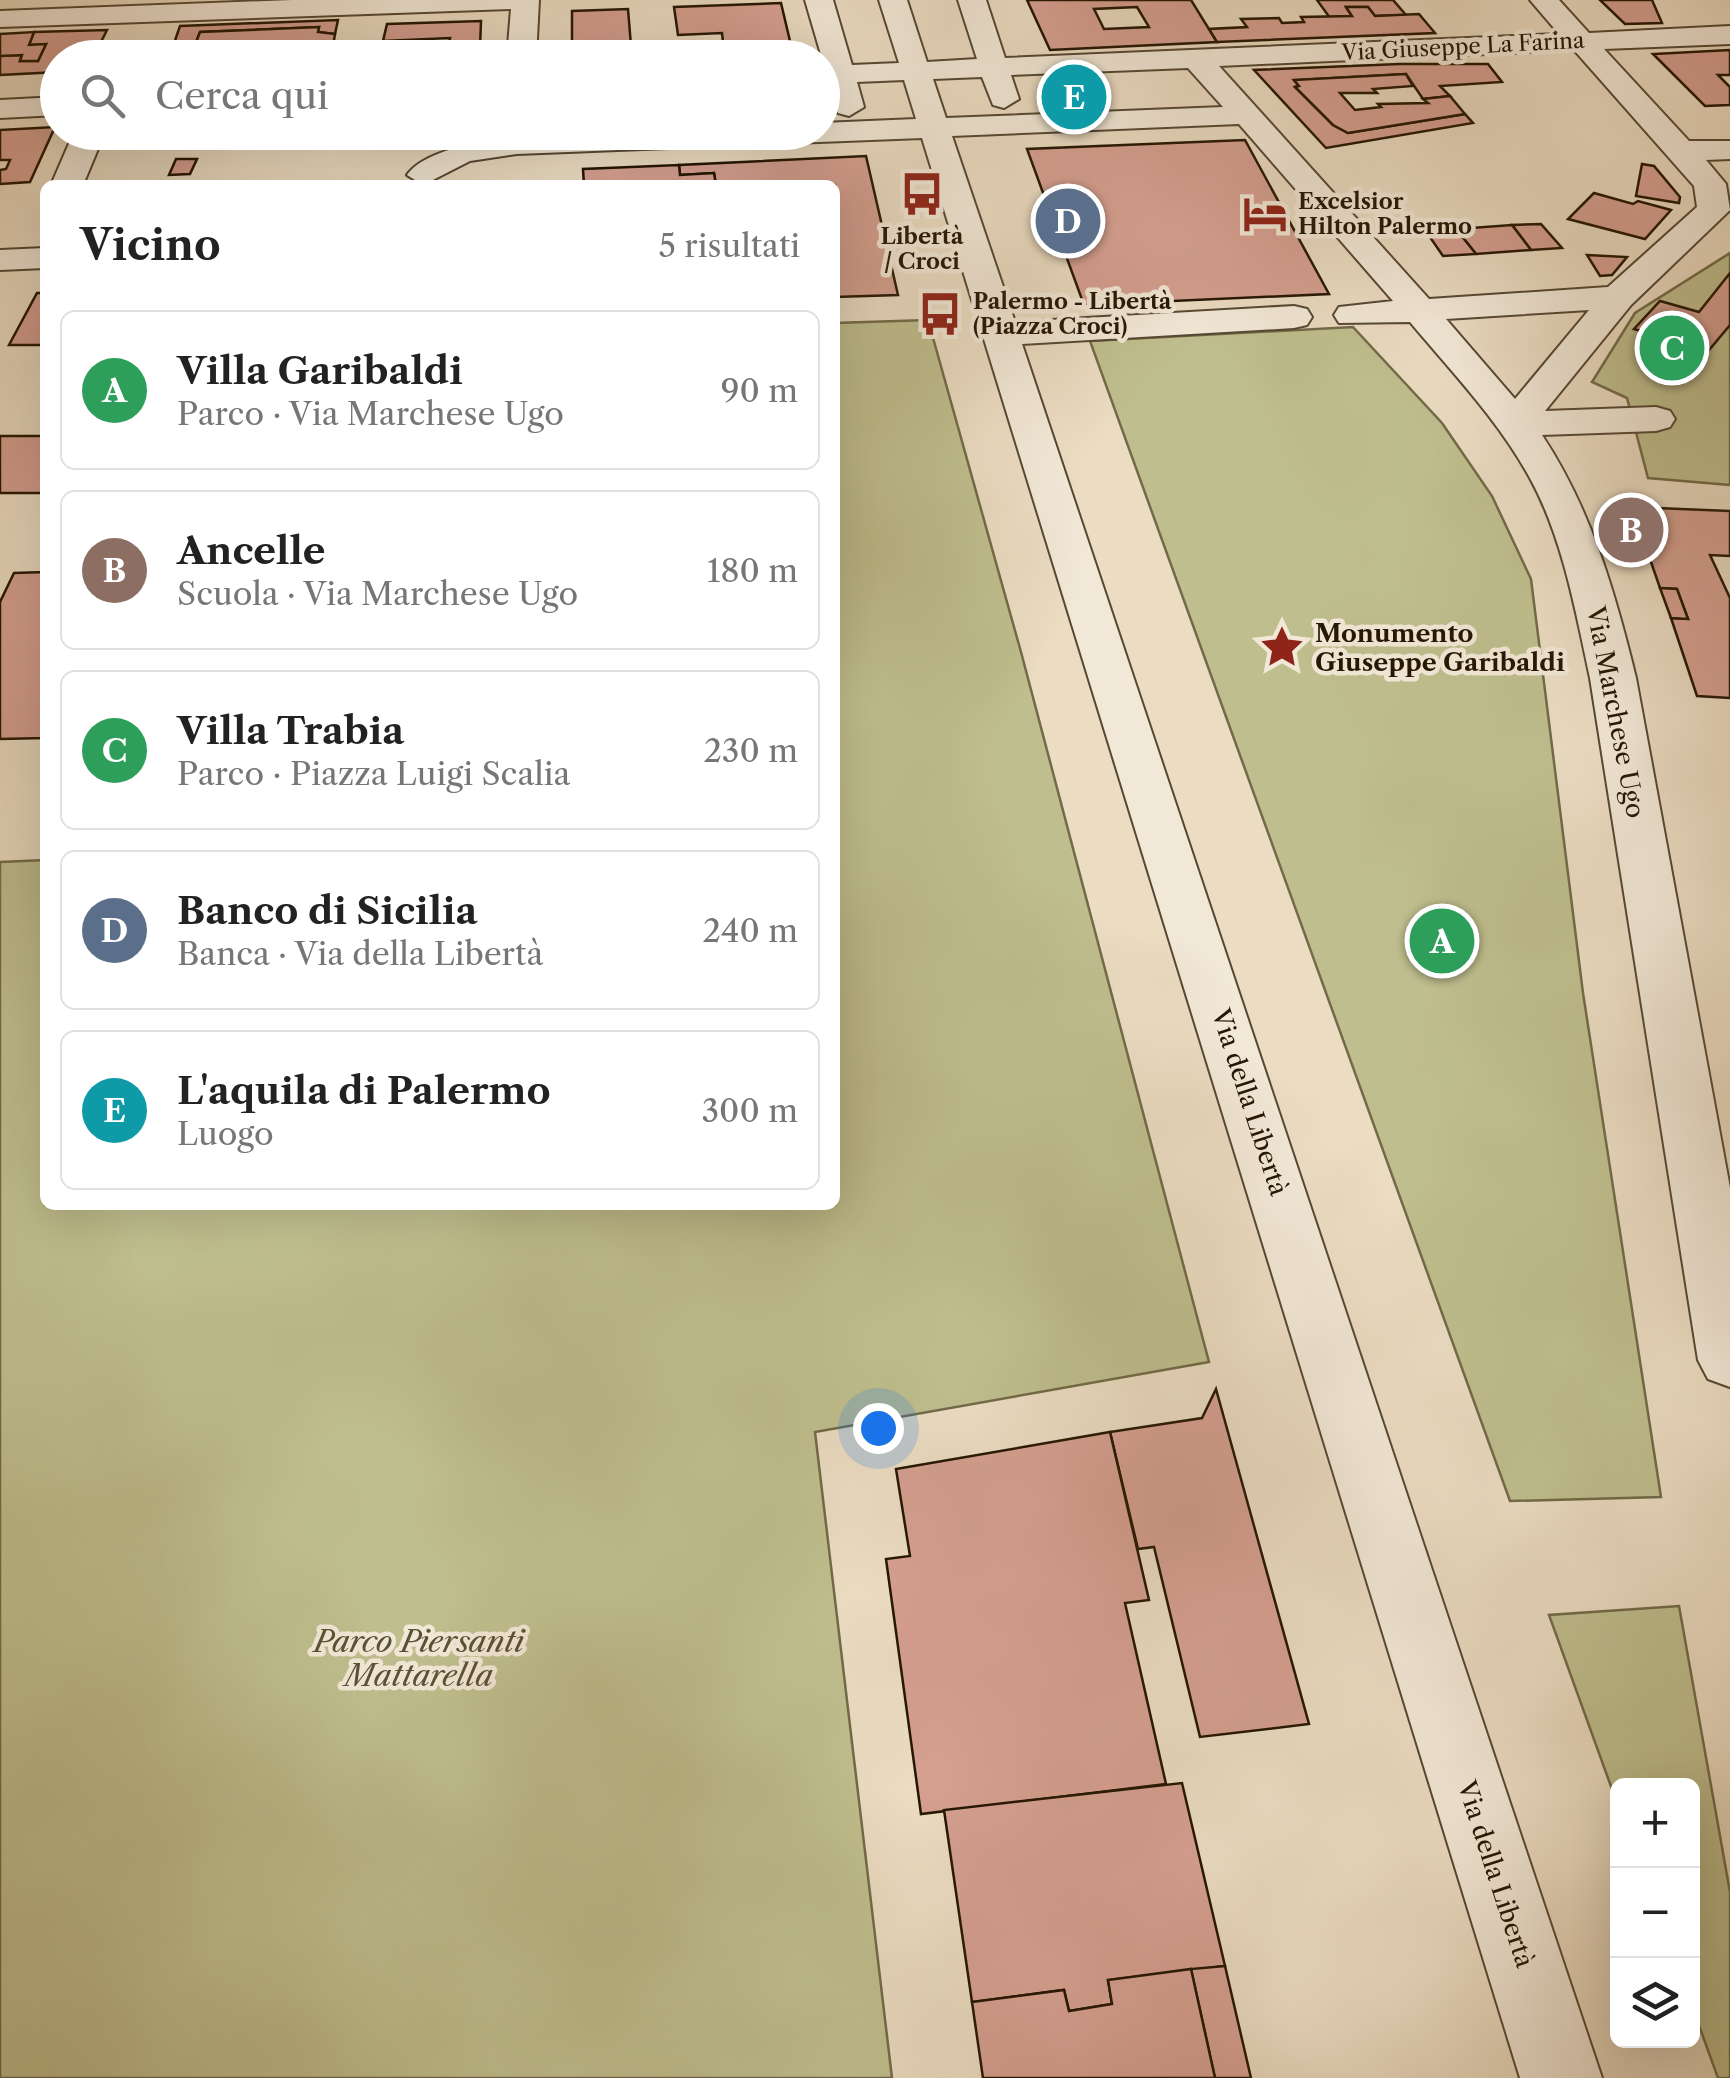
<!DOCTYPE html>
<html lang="it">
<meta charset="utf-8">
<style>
body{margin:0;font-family:"Libre Caslon Text",serif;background:#f2f2f2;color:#222}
.controls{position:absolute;right:30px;bottom:30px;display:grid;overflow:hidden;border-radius:15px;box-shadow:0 10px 40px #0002}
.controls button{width:90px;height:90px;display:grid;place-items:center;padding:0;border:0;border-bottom:2px solid #e0e0e0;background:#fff;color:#222;font:50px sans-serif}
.you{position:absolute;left:878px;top:1428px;width:35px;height:35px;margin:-25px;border:8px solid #fff;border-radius:50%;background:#1a73e8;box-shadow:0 0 0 15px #1a73e833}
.badge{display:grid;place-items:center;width:65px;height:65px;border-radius:50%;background:#111827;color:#fff;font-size:32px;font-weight:700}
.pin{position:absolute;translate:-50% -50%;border:5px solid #fff;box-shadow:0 2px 10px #0006}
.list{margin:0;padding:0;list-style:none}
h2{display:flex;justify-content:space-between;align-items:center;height:130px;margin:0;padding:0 40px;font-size:42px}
h2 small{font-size:32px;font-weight:400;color:#767676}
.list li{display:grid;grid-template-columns:65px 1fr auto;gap:30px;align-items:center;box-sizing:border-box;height:160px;margin:0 20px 20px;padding:0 20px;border:2px solid #e0e0e0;border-radius:15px}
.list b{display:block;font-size:38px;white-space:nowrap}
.list p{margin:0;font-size:32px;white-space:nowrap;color:#767676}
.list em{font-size:32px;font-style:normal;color:#767676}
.icon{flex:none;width:55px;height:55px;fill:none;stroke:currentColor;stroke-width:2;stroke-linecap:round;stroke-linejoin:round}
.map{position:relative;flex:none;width:1730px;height:2078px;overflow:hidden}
.search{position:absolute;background:#fff;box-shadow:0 10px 40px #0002;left:40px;top:40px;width:800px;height:110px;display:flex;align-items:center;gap:25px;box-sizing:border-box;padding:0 35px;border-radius:55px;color:#767676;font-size:38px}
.panel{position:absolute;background:#fff;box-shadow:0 10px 40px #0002;left:40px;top:180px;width:800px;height:1030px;border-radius:15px}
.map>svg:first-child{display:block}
.green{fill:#bfbe8e;stroke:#726a48;stroke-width:2.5}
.building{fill:#d59f90;stroke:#241603;stroke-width:2.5;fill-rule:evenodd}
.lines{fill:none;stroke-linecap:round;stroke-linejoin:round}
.minor-casing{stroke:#564833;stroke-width:4}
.minor{fill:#f2e8d7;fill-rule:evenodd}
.labels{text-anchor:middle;stroke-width:9;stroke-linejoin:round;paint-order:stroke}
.far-street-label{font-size:22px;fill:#241603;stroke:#f2e8d7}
.far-poi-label{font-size:22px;font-weight:bold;fill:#241603;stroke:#f2e8d7;text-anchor:start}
.poi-label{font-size:25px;font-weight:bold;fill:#241603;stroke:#f2e8d7;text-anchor:start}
.street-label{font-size:25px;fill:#241603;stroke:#f2e8d7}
.near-park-label{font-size:30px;font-style:italic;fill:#5a5134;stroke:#f2e8d7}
</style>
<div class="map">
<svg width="1730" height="2078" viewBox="0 0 1730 2078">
<rect width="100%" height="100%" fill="#ebdcc2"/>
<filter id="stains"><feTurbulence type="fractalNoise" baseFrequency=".002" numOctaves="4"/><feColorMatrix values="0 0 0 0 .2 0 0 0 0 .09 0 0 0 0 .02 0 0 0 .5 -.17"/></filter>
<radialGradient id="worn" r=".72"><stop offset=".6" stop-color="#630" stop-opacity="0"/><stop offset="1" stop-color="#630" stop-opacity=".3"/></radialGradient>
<!-- green -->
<g class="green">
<polygon points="1730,253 1730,485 1648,478 1627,398 1592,382 1635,313"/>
<polygon points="928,320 1021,652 1209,1362 815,1432 892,2078 0,2078 0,862 45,860 45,1205 835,1205 835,323"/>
<polygon points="1353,327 1442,423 1492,496 1531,579 1583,993 1661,1497 1510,1501 1090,341"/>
<polygon points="1679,1606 1730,1892 1730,2078 1718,2078 1693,2009 1692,1786 1618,1786 1617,1803 1549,1615"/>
</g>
<!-- building -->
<g class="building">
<path d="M1027 0H1191L1217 42 1050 50ZM1137 7 1149 27 1104 29 1094 9Z"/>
<polygon points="1317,0 1393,0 1406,15 1375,16 1368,7 1346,7 1352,16 1330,18"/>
<polygon points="1600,0 1652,0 1662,23 1625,24"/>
<polygon points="781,3 794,58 648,58 650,44 723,42 722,33 678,35 674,7"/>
<polygon points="1346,7 1368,7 1375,16 1419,14 1435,33 1217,42 1209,29 1247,27 1241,19 1279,18 1282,23 1304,22 1301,17 1352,16"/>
<polygon points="628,9 632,58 572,58 572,11"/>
<polygon points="338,20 335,34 318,32 319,27 200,32 190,58 169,58 180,26"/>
<polygon points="481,21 480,48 448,49 450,38 383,41 387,24"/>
<polygon points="319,27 318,32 335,34 331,58 190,58 200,32"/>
<polygon points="107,30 93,58 58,58 58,72 0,75 0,56 22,55 20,61 38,61 46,44 29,45 34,32"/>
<polygon points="34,32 29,45 46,44 38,61 20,61 22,55 0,56 0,34"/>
<polygon points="1730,50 1730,75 1718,75 1730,87 1730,105 1705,106 1653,54"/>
<polygon points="1400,64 1488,64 1502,82 1440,86 1450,96 1423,99 1406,74 1294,80 1299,86 1295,87 1333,125 1348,133 1465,114 1473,123 1326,148 1254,70"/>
<polygon points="1406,74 1413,86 1373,89 1377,93 1340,93 1355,110 1381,107 1378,104 1428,103 1423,99 1450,96 1465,114 1348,133 1333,125 1295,87 1299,86 1294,80"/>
<polygon points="55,127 30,182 0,184 0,170 6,169 10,160 0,160 0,130"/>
<polygon points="1245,140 1329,294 1084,305 1027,149"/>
<polygon points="866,156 898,295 835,297 835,185 716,185 714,173 680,175 679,165"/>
<polygon points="176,159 197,159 190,174 169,175"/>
<polygon points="1642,164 1654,166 1680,197 1679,203 1636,196"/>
<polygon points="679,165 680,175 714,173 716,185 584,185 583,169"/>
<polygon points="1594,193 1633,204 1638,201 1671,210 1645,239 1568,219"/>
<polygon points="1541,224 1562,248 1531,250 1512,225"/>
<polygon points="1512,225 1531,250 1476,254 1456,229"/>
<polygon points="1456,229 1476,254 1443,256 1425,230"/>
<polygon points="1587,255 1627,257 1612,275 1600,276"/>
<polygon points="1730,273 1730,325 1709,350 1634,329 1660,301 1699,312"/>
<polygon points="37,293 45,293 45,345 9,345"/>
<rect x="0" y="436" width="45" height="57"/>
<polygon points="1632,507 1730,511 1730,556 1710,555 1730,598 1730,698 1697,696 1671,618 1688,619 1677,589 1660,588"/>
<polygon points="45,572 45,738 0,739 0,602 14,573"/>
<polygon points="1660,588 1677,589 1688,619 1671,618"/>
<polygon points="1216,1389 1309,1724 1200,1737 1154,1547 1138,1549 1110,1432 1202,1418"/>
<polygon points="1110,1432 1149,1600 1125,1603 1166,1784 921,1814 886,1559 910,1556 896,1469"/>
<polygon points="1182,1783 1225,1966 1108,1980 1112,2004 1069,2011 1064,1990 972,2002 944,1810"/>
<polygon points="1225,1966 1251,2078 1215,2078 1191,1969"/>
<polygon points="1191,1969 1215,2078 983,2078 972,2002 1064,1990 1069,2011 1112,2004 1108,1980"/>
</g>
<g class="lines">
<!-- minor casing -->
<g class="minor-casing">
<g id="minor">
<polygon points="292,0 539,0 536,58 507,58 511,9 0,27 0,11"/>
<path d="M805 0H833L852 65 899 63 879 0H907L927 62 977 59 958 0H986L1005 58 1559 34 1530 0H1559L1589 33 1730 26V44L1604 49 1689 141H1730V159L1706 160 1726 184 1730 210 1631 305 1545 411 1656 407 1670 411 1675 419 1670 427 1656 431 1542 435C1591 509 1615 592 1636 678L1730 1188V1387L1708 1379 1698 1360 1590 678C1576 613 1563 539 1531 480 1500 422 1452 372 1410 322L1339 323 1334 315 1339 307 1393 301 1239 124 952 136 1015 322 1294 306 1307 309 1312 317 1307 325 1294 328 1022 344 1602 2078H1520L922 138 517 154 470 161 423 185 407 175C449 114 745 132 822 132V123L916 119 904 80 857 82 864 107 849 116 838 113 828 84H822V58ZM1574 50 1694 186 1697 207 1608 287 1429 299 1219 66ZM1188 68 1223 107 946 118 933 79 982 77 993 105 1004 108 1019 99 1011 75ZM1589 310 1515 399 1446 319Z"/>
<polygon points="58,97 58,115 0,118 0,100"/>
<polygon points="74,132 105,132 83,185 51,185"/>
<polygon points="45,248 45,268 0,270 0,250"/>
</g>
</g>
<!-- minor -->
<use href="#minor" class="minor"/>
</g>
<!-- icons -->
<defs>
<g id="bus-bare" transform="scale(3.45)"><path d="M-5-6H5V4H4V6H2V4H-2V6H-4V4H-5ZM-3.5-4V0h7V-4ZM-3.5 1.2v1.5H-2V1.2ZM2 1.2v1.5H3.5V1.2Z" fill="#8f2418" stroke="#f2e8d7" stroke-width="2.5" paint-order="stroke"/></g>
<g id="hotel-bare" transform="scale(3.45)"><path d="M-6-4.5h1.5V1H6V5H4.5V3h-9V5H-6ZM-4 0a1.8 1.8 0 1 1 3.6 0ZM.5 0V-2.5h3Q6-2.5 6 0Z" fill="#8f2418" stroke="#f2e8d7" stroke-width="2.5" paint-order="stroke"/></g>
<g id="sight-bare" transform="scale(3.45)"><path d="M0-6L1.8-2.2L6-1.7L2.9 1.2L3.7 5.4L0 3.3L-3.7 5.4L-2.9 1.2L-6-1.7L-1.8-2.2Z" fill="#8f2418" stroke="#f2e8d7" stroke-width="2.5" paint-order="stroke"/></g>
</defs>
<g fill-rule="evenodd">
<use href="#bus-bare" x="922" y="194"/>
<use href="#hotel-bare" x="1265" y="214"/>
<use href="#bus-bare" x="940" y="314"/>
<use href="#sight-bare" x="1282" y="647"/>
</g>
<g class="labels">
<!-- far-street labels -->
<g class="far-street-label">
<text transform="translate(1463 46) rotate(-3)" y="8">Via Giuseppe La Farina</text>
</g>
<!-- far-poi labels -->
<g class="far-poi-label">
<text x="1298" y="209">Excelsior<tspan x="1298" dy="25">Hilton Palermo</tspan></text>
<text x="922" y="244" text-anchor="middle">Libertà<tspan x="922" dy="25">/ Croci</tspan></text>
<text x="973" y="309">Palermo - Libertà<tspan x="973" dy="25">(Piazza Croci)</tspan></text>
</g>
<!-- poi labels -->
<g class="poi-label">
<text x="1315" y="642">Monumento<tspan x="1315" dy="29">Giuseppe Garibaldi</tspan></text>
</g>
<!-- street labels -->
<g class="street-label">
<text transform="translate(1616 712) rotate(79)" y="9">Via Marchese Ugo</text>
<text transform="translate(1250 1102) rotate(72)" y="9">Via della Libertà</text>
<text transform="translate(1496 1874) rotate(72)" y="9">Via della Libertà</text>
</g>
<!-- near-park labels -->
<g class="near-park-label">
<text x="419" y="1652">Parco Piersanti<tspan x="419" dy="34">Mattarella</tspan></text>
</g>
</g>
<rect width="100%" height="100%" filter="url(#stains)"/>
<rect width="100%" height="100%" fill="url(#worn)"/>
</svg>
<div class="controls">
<button>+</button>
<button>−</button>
<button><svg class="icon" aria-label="layers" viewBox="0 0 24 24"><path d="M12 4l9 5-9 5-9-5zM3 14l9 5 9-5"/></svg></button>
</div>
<div class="you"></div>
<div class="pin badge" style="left:1442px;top:941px;background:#2e9e5b">A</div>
<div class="pin badge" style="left:1631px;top:530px;background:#8d6e63">B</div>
<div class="pin badge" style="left:1672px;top:348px;background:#2e9e5b">C</div>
<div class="pin badge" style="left:1068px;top:221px;background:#5c6f8a">D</div>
<div class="pin badge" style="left:1074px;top:97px;background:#0f9aa8">E</div>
<div class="search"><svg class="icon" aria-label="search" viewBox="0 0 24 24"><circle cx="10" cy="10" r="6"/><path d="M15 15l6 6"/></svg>Cerca qui</div>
<section class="panel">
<h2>Vicino<small>5 risultati</small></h2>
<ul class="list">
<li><span class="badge" style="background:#2e9e5b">A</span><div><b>Villa Garibaldi</b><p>Parco · Via Marchese Ugo</p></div><em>90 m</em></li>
<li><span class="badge" style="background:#8d6e63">B</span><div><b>Ancelle</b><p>Scuola · Via Marchese Ugo</p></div><em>180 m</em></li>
<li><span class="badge" style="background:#2e9e5b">C</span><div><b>Villa Trabia</b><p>Parco · Piazza Luigi Scalia</p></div><em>230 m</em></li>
<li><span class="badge" style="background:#5c6f8a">D</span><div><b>Banco di Sicilia</b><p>Banca · Via della Libertà</p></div><em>240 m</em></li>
<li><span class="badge" style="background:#0f9aa8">E</span><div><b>L'aquila di Palermo</b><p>Luogo</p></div><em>300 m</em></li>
</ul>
</section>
</div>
